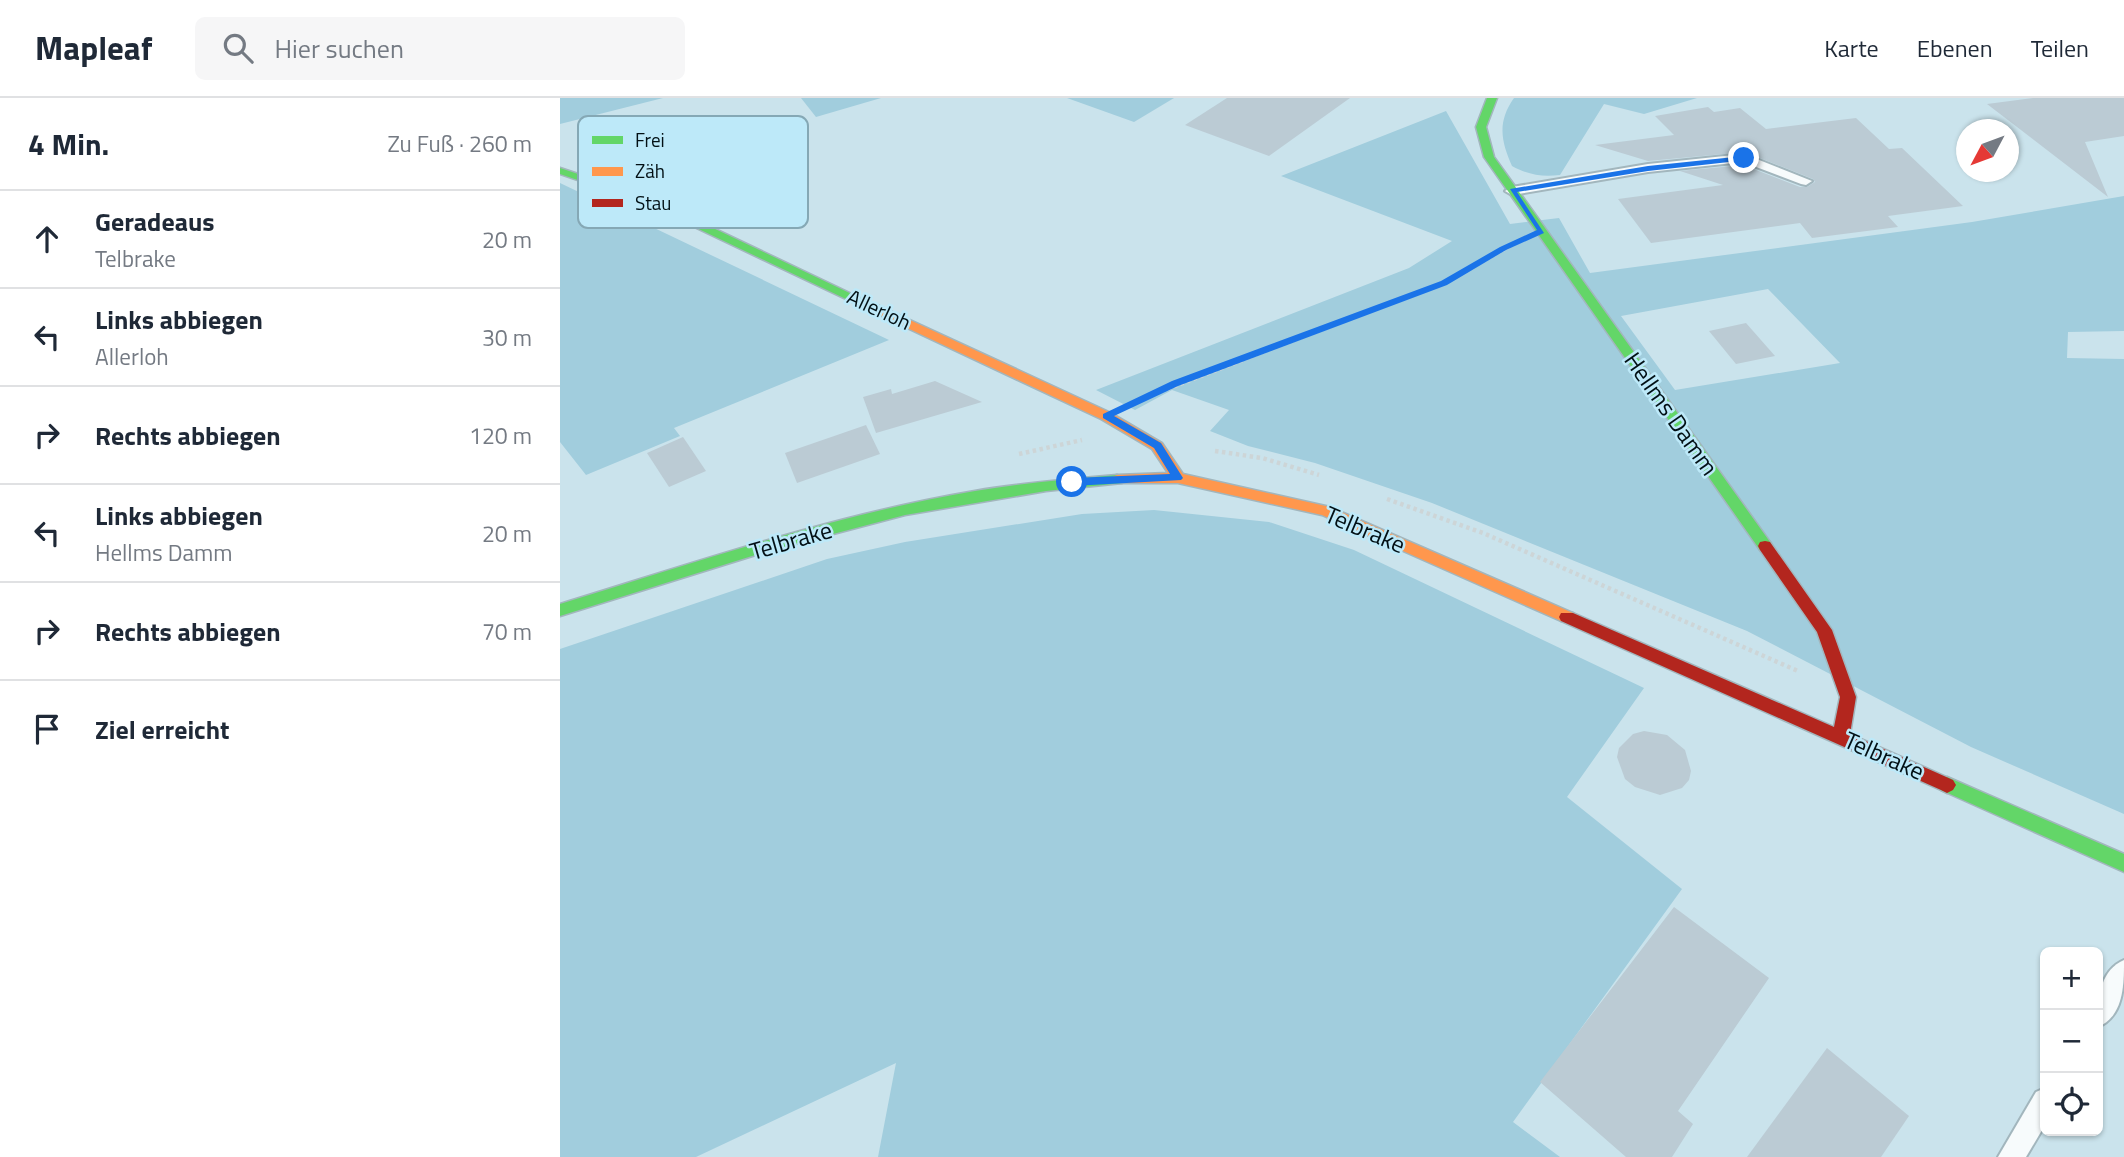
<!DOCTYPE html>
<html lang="de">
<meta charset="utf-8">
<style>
body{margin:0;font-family:"Titillium Web",sans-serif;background:#f6f6f7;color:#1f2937}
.controls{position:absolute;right:21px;bottom:21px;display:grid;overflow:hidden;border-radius:10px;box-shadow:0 2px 5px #0004}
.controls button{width:63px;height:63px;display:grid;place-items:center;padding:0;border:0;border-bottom:2px solid #e0e1e3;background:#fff;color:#1f2937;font:35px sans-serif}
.compass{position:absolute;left:1396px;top:21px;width:63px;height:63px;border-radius:50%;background:#fff;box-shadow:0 2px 5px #0004;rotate:229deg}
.stop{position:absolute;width:21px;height:21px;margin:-16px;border:5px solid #1a73e8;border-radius:50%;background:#fff}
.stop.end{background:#1a73e8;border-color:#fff;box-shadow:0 2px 7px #0008}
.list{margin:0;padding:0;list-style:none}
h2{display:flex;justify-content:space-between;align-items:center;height:91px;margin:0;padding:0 28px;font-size:30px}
h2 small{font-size:23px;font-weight:400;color:#747a83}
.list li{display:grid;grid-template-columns:46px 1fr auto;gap:21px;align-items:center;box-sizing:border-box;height:98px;padding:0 28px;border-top:2px solid #e0e1e3}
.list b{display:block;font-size:26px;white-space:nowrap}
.list p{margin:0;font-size:23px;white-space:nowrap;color:#747a83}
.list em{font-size:23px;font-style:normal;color:#747a83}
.icon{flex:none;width:38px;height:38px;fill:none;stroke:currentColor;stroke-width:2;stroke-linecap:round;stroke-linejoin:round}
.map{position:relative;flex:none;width:1564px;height:1059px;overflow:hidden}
header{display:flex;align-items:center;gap:42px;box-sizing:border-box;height:98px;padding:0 35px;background:#fff;border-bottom:2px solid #e0e1e3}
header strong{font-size:33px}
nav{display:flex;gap:38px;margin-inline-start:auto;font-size:24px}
.search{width:490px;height:63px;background:#f6f6f7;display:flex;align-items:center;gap:18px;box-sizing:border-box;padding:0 24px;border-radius:10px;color:#747a83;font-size:26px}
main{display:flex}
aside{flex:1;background:#fff}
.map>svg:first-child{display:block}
.green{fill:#a1cddd;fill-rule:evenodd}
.building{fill:#bbcbd4}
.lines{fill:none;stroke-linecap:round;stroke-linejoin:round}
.lane-casing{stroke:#a2b6bd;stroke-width:4}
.fast-casing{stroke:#a2b6bd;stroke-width:3}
.slow-casing{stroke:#a2b6bd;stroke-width:3}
.jam-casing{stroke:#a2b6bd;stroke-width:3}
.path-far1{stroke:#cdd5d7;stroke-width:3.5;stroke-dasharray:2.5 2.5;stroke-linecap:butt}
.path{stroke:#cdd5d7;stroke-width:4.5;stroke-dasharray:3.5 3.5;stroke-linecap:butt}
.lane{fill:#f7fbfc;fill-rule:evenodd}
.fast{fill:#63d668;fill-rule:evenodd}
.slow{fill:#ff974d;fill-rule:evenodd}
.jam{fill:#b3261e;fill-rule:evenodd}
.route{fill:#1a73e8}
.labels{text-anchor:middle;stroke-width:5;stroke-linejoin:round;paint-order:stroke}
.far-street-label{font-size:21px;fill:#021015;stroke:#bde9f9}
.street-label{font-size:24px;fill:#021015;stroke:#bde9f9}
.key{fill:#bde9f9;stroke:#85a8b5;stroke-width:2}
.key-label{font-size:19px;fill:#021015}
</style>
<header>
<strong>Mapleaf</strong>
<div class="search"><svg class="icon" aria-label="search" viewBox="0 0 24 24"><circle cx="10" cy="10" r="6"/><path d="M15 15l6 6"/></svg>Hier suchen</div>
<nav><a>Karte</a><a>Ebenen</a><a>Teilen</a></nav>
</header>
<main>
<aside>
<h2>4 Min.<small>Zu Fuß · 260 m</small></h2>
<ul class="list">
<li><svg class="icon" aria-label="ahead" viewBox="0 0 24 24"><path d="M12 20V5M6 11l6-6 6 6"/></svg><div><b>Geradeaus</b><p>Telbrake</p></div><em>20 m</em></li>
<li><svg class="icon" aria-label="left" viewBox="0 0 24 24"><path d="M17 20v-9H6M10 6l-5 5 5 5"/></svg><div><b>Links abbiegen</b><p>Allerloh</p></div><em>30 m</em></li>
<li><svg class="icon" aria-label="right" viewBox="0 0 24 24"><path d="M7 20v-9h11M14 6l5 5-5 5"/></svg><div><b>Rechts abbiegen</b></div><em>120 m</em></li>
<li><svg class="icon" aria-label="left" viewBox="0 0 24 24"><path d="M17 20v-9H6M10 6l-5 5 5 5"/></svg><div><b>Links abbiegen</b><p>Hellms Damm</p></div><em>20 m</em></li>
<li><svg class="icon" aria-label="right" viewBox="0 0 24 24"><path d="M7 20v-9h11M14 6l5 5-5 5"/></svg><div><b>Rechts abbiegen</b></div><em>70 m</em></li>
<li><svg class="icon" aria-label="arrive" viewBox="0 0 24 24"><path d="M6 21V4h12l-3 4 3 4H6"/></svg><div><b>Ziel erreicht</b></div></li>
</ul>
</aside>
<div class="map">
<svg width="1564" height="1059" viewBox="0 0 1564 1059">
<rect width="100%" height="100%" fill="#cae3ec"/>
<!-- green -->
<g class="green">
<polygon points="0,0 103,0 0,26"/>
<polygon points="241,0 321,0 256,19"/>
<polygon points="507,0 614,0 574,24"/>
<path d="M954 0H1137L1084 16 1044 6 1000 77C982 79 968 77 952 68 941 43 937 24 954 0Z"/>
<path d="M886 13 950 126 999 120 1030 175 1412 124 1564 98V233L1508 234 1507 260 1564 261V716L1411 649 1187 533 872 405 755 365 688 348 650 333 669 312 612 292 575 312 536 292 849 170 892 143 721 78ZM1208 191 1280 265 1115 292 1061 218Z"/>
<polygon points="0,85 329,242 114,330 120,338 26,377 0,344"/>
<polygon points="594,412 709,424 794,452 1084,590 1007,699 1122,791 953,1024 1000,1059 318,1059 336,965 136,1059 0,1059 0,551 267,461 345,444 522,416"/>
</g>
<!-- building -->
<g class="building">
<polygon points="667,0 790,0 709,58 625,27"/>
<polygon points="1473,0 1564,0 1564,38 1525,44 1548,99 1427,6"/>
<polygon points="1148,9 1154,14 1180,10 1206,31 1296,20 1329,51 1342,50 1403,108 1328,118 1338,129 1252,140 1240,125 1091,145 1058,101 1163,87 1120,73 1183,67 1240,89 1247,89 1255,84 1253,81 1185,54 1088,63 1035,47 1114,37 1095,18"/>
<polygon points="1186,225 1215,258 1176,266 1149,233"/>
<polygon points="375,283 422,304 316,335 303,299 331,291 332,296"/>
<polygon points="306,327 320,356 237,385 225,355"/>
<polygon points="123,339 146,373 109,389 87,355"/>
<polygon points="1084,633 1107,637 1125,652 1131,673 1129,682 1122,690 1100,697 1075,689 1065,681 1057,659 1059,650 1073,636"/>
<polygon points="1114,809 1209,880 1118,1013 1133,1026 1112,1059 1066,1059 980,984"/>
<polygon points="1267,950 1349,1018 1321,1059 1187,1059"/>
</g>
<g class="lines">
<!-- lane casing -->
<g class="lane-casing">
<g id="lane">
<polygon points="1184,56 1252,83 1246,87 1241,86 1183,64 1088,74 952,97 945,93 952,89 1088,66"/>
<path d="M1564 862C1564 886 1564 918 1538 929 1537 906 1538 873 1564 862Z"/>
<polygon points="1485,990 1485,1027 1466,1059 1438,1059 1476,994"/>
</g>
</g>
<!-- fast casing -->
<g class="fast-casing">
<g id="fast">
<polygon points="927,0 937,0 926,29 934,59 1210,444 1212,448 1210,452 1200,452 924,59 916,29"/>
<polygon points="0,70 90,100 319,209 317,212 309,212 82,104 0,76"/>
<path d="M557 377 562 379 564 382 562 385 486 393 345 417 205 454 0 518V506C137 464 273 417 415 393 462 385 509 381 557 377Z"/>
<polygon points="1387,679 1564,756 1564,774 1381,692 1378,687 1381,682"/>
</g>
</g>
<!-- slow casing -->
<g class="slow-casing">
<polygon id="slow" points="313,205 551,315 602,345 623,376 770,409 1013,515 1015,519 1013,523 1001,523 762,417 618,385 552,385 550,382 552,379 557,377 608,375 592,351 541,321 309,212 309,206"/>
</g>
<!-- jam casing -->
<g class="jam-casing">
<polygon id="jam" points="1205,443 1210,444 1272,532 1296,599 1290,636 1393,682 1396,687 1393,692 1387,695 1381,692 1001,523 999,519 1001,515 1013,515 1274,629 1280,599 1257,534 1200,452 1198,448 1200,444"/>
</g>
<!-- path-far1 -->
<polyline class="path-far1" points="680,263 884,185 954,146"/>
<!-- path -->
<g class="path">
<polyline points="581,301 685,261"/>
<polyline points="655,353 702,360 759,377"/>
<polyline points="459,356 522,342"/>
<polyline points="827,401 923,435 1238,573"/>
</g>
<!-- lane -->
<use href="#lane" class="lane"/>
<!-- fast -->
<use href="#fast" class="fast"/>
<!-- slow -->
<use href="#slow" class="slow"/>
<!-- jam -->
<use href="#jam" class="jam"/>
</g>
<!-- route -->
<polygon class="route" points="1184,58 1187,62 1088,73 957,94 984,135 946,152 887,187 618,288 554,318 601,345 623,380 621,382 512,388 507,384 512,380 610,376 594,350 543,320 543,316 612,283 881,183 940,149 977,132 950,91 1088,68"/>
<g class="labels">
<!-- far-street labels -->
<g class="far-street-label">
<text transform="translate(319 212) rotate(25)" y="7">Allerloh</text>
</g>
<!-- street labels -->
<g class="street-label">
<text transform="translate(1111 316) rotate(55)" y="8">Hellms Damm</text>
<text transform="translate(805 432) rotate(23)" y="8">Telbrake</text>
<text transform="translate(231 443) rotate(-16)" y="8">Telbrake</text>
<text transform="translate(1324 658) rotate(24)" y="8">Telbrake</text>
</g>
</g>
<!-- legend -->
<rect x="18" y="18" width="230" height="112" rx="10" class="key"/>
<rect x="32" y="38" width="31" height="8" fill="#63d668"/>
<rect x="32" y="69" width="31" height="9" fill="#ff974d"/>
<rect x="32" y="101" width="31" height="8" fill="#b3261e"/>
<g class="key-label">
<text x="75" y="49">Frei</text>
<text x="75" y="80">Zäh</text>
<text x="75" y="112">Stau</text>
</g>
</svg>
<div class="controls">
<button>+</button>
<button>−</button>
<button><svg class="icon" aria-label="locate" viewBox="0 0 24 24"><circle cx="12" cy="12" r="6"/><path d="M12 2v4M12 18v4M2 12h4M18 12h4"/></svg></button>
</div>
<svg class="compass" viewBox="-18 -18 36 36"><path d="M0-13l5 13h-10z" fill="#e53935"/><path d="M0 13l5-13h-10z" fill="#747a83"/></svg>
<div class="stop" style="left:512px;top:384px"></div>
<div class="stop end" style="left:1184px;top:60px"></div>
</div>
</main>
